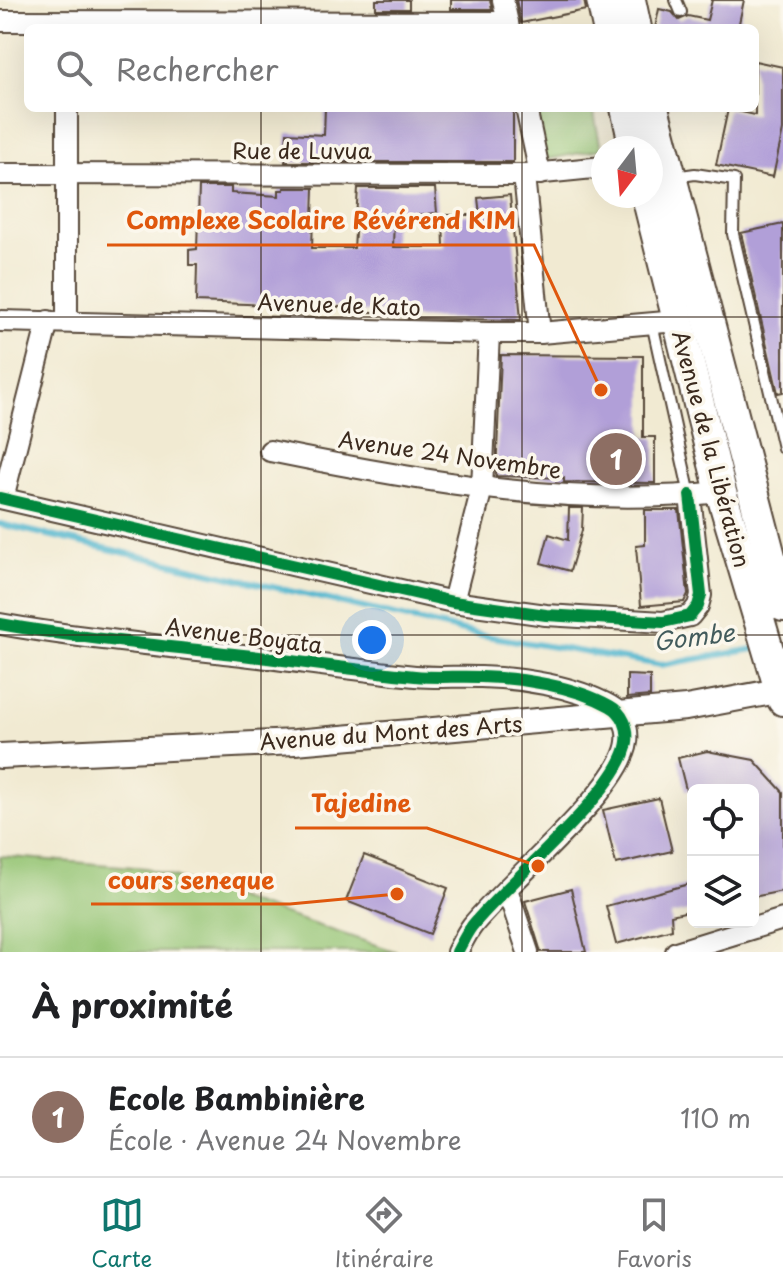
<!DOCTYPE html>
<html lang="fr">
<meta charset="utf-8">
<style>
body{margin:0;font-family:"Playpen Sans",sans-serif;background:#f6f6f6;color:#202124}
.controls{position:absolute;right:24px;bottom:24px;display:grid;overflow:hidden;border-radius:12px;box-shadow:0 8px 32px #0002}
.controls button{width:72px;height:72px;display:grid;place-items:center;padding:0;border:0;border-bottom:2px solid #e0e0e0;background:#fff;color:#202124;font:40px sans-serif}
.compass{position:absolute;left:591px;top:136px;width:72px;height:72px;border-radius:50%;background:#fff;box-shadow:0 8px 32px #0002;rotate:196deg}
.you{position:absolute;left:372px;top:640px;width:28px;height:28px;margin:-20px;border:6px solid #fff;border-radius:50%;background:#1a73e8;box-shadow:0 0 0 12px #1a73e833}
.badge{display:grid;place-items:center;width:52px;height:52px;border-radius:50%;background:#0f766e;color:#fff;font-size:26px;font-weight:700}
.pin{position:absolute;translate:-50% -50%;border:4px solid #fff;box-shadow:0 2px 8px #0006}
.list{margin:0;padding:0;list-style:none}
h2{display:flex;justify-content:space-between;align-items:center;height:104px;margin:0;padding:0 32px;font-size:34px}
h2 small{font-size:26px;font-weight:400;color:#757577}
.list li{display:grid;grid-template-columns:52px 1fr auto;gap:24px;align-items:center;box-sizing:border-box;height:120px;padding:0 32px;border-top:2px solid #e0e0e0}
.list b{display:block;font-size:30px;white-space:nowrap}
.list p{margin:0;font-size:26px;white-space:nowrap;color:#757577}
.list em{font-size:26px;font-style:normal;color:#757577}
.icon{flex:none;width:44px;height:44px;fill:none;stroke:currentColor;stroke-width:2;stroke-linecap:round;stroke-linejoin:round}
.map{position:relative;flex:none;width:783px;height:952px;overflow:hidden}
.search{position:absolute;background:#fff;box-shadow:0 8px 32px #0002;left:24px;right:24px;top:24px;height:88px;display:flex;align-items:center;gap:20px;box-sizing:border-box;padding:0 28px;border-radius:12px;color:#757577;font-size:30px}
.sheet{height:224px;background:#fff}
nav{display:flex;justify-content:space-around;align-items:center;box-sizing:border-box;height:112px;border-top:2px solid #e0e0e0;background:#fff;font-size:22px;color:#757577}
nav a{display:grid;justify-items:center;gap:4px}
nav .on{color:#0f766e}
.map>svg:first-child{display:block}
.green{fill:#95c574;stroke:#687849;stroke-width:2}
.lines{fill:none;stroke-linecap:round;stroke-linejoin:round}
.stream{stroke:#50b5ce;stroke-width:6}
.building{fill:#b19fd8}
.service-casing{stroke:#564739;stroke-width:14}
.minor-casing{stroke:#564739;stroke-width:24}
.tertiary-casing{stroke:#564739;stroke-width:28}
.primary-casing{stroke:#564739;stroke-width:34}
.service{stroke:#fff;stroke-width:10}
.minor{stroke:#fff;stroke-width:20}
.tertiary{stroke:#fff;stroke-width:24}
.primary{stroke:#fff;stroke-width:30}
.cycleway-casing{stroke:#fbf7ec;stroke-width:17}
.cycleway{stroke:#00873e;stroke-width:12}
.grid{fill:none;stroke:#3b2a1e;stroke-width:2;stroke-opacity:0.55}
.labels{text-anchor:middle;stroke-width:7;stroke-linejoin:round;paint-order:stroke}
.street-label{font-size:22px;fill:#3b2a1e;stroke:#fbf7ec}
.water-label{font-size:24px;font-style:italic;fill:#425b5c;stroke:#fbf7ec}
.leader{fill:none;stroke:#df570d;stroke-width:3}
.callout-dot{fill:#df570d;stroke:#fbf7ec;stroke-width:3}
.callout-label{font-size:24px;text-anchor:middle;font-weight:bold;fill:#df570d;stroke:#fbf7ec;stroke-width:7;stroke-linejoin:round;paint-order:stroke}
</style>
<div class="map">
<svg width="783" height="952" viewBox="0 0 783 952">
<rect width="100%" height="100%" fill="#fbf7ec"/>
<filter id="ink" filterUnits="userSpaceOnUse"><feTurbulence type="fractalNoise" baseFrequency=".0125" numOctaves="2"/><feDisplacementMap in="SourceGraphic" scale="16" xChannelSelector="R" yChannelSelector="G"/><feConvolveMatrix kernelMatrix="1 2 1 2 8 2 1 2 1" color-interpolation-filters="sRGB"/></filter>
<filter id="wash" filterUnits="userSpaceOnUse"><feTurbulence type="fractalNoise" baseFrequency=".006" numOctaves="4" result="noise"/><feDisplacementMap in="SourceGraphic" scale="32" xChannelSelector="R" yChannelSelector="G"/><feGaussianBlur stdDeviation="1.8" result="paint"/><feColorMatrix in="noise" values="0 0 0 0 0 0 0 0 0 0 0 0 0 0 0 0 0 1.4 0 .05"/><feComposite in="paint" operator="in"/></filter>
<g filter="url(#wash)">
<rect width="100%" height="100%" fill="#f1ead2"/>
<!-- green -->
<g class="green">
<polygon points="533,108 593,108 601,149 544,160"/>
<polygon points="0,856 146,868 397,952 0,952"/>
</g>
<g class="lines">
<!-- stream -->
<polyline class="stream" points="0,524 481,635 661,665 760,648"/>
</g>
<g id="blocks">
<!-- building -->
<g class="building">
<rect x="376" y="0" width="33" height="9"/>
<polygon points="451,0 490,0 492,9 451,9"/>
<polygon points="516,0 584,0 586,10 521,23"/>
<polygon points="712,0 744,0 738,28 655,28 659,9 672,12 679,20 688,16 707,20"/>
<polygon points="755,61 783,67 783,130 773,177 716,165 728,109 755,115"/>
<polygon points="325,108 513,108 513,162 285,162 287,133 324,135"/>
<polygon points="199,187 231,187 231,193 279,196 279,190 284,190 284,188 314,188 312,248 354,248 358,188 435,188 437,213 394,217 393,247 444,247 443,215 480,215 478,198 510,195 521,320 408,318 408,312 358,312 358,307 299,307 299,303 269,305 196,302 197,265 189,265 189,250 197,249"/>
<polygon points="783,224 783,392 778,393 741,233"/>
<polygon points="501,355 643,356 643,437 655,437 655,483 564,482 564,478 496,476"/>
<polygon points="569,508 583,508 582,530 570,571 541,563 549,534 568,540"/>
<polygon points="645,510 679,510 688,594 684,602 641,606 636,546 645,545"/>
<polygon points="627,675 650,676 650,696 627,698"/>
<polygon points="707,751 754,760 783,792 783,891 753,897 753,790 686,790 678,758"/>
<polygon points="659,798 672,851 616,864 603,810"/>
<polygon points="364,855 448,888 430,934 346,901"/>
<polygon points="693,883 693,910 671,915 672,929 616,944 606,906"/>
<polygon points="571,889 586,952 541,952 525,901"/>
</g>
</g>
</g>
<g filter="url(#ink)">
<use href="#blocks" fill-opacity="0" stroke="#564739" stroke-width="2"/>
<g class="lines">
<!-- service casing -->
<g class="service-casing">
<g id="service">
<polyline points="676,0 681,12"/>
<polyline points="674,177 695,174 734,180 733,234 783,448"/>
<polyline points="652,323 690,495"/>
</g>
</g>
<!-- minor casing -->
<g class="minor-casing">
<g id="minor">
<polyline points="503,0 509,28"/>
<polyline points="0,21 508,22"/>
<polyline points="67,108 67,321"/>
<polyline points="526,108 540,174"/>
<polyline points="0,174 524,175 603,167"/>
<polyline points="524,175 540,333"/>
<polyline points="0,321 489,333 540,333 677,321"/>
<path d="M270 451C418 481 569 508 721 492"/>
<polyline points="0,498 453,602 546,615 663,622 690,616 698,606 701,595 690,495"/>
<polyline points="3,498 48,321"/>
<polyline points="453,602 482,488 489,333"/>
<path d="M0 624C78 638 156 645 234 654 295 661 354 670 415 676 437 678 459 676 481 677 522 678 574 686 610 706 623 713 629 728 627 742 622 789 505 884 472 926 466 934 462 943 457 952"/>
<polyline points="507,889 528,952"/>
<polyline points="676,952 783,919"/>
</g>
</g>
<!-- tertiary casing -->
<g class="tertiary-casing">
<polyline id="tertiary" points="0,756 295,742 686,708 783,690"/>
</g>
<!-- primary casing -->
<g class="primary-casing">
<g id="primary">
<polyline points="602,0 608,28"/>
<polyline points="630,0 636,28"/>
<polyline points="626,108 635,148"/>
<polyline points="653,108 783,606"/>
<polyline points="647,196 721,492 783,700"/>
</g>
</g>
<!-- service -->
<use href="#service" class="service"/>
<!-- minor -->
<use href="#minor" class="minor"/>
<!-- tertiary -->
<use href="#tertiary" class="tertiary"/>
<!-- primary -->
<use href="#primary" class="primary"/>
<!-- cycleway casing -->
<g class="cycleway-casing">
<g id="cycleway">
<polyline points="0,498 453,602 546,615 663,622 690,616 698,606 701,595 690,495"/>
<path d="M0 624C78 638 156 645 234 654 295 661 354 670 415 676 437 678 459 676 481 677 522 678 574 686 610 706 623 713 629 728 627 742 622 789 505 884 472 926 466 934 462 943 457 952"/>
</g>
</g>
<!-- cycleway -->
<use href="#cycleway" class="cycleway"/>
</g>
</g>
<!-- grid -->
<path class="grid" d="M261 0V28M522 0V28M261 108V952M522 108V952M0 317H783M0 635H783"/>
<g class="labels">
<!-- street labels -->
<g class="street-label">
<text x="302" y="159">Rue de Luvua</text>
<text transform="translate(339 305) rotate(2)" y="8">Avenue de Kato</text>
<text transform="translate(711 449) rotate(75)" y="8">Avenue de la Libération</text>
<text transform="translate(450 455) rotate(8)" y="8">Avenue 24 Novembre</text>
<text transform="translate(244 636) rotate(7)" y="8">Avenue Boyata</text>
<text transform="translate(391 733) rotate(-4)" y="8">Avenue du Mont des Arts</text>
</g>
<!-- water labels -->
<g class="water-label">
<text transform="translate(694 638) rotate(-7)" y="8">Gombe</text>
</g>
</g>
<!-- callouts -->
<path class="leader" d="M601 390L534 245H107M538 866L427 828H295M397 894L290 904H91"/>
<g class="callout-dot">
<circle cx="601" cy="390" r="8"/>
<circle cx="538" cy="866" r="8"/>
<circle cx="397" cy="894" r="8"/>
</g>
<g class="callout-label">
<text x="321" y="229">Complexe Scolaire Révérend KIM</text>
<text x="361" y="812">Tajedine</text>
<text x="191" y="889">cours seneque</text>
</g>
</svg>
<div class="controls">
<button><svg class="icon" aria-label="locate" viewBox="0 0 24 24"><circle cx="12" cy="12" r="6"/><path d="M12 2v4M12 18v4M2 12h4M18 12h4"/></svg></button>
<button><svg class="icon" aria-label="layers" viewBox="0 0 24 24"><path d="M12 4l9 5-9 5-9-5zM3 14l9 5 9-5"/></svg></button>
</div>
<svg class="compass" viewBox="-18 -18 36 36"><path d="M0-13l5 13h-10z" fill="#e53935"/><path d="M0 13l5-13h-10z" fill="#757577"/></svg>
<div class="you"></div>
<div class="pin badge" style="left:616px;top:459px;background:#8d6e63">1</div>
<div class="search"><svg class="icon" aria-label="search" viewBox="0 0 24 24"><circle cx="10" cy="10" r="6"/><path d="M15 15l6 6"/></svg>Rechercher</div>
</div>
<section class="sheet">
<h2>À proximité<small></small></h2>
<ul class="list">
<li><span class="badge" style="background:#8d6e63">1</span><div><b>Ecole Bambinière</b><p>École · Avenue 24 Novembre</p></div><em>110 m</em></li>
</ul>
</section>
<nav>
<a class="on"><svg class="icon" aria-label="map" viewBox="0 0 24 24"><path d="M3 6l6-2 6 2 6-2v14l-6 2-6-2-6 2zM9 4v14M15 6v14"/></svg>Carte</a>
<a><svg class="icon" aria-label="directions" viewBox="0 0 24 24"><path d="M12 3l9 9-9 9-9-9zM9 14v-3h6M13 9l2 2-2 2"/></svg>Itinéraire</a>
<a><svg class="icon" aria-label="saved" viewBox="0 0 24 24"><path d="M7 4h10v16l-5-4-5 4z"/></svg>Favoris</a>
</nav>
